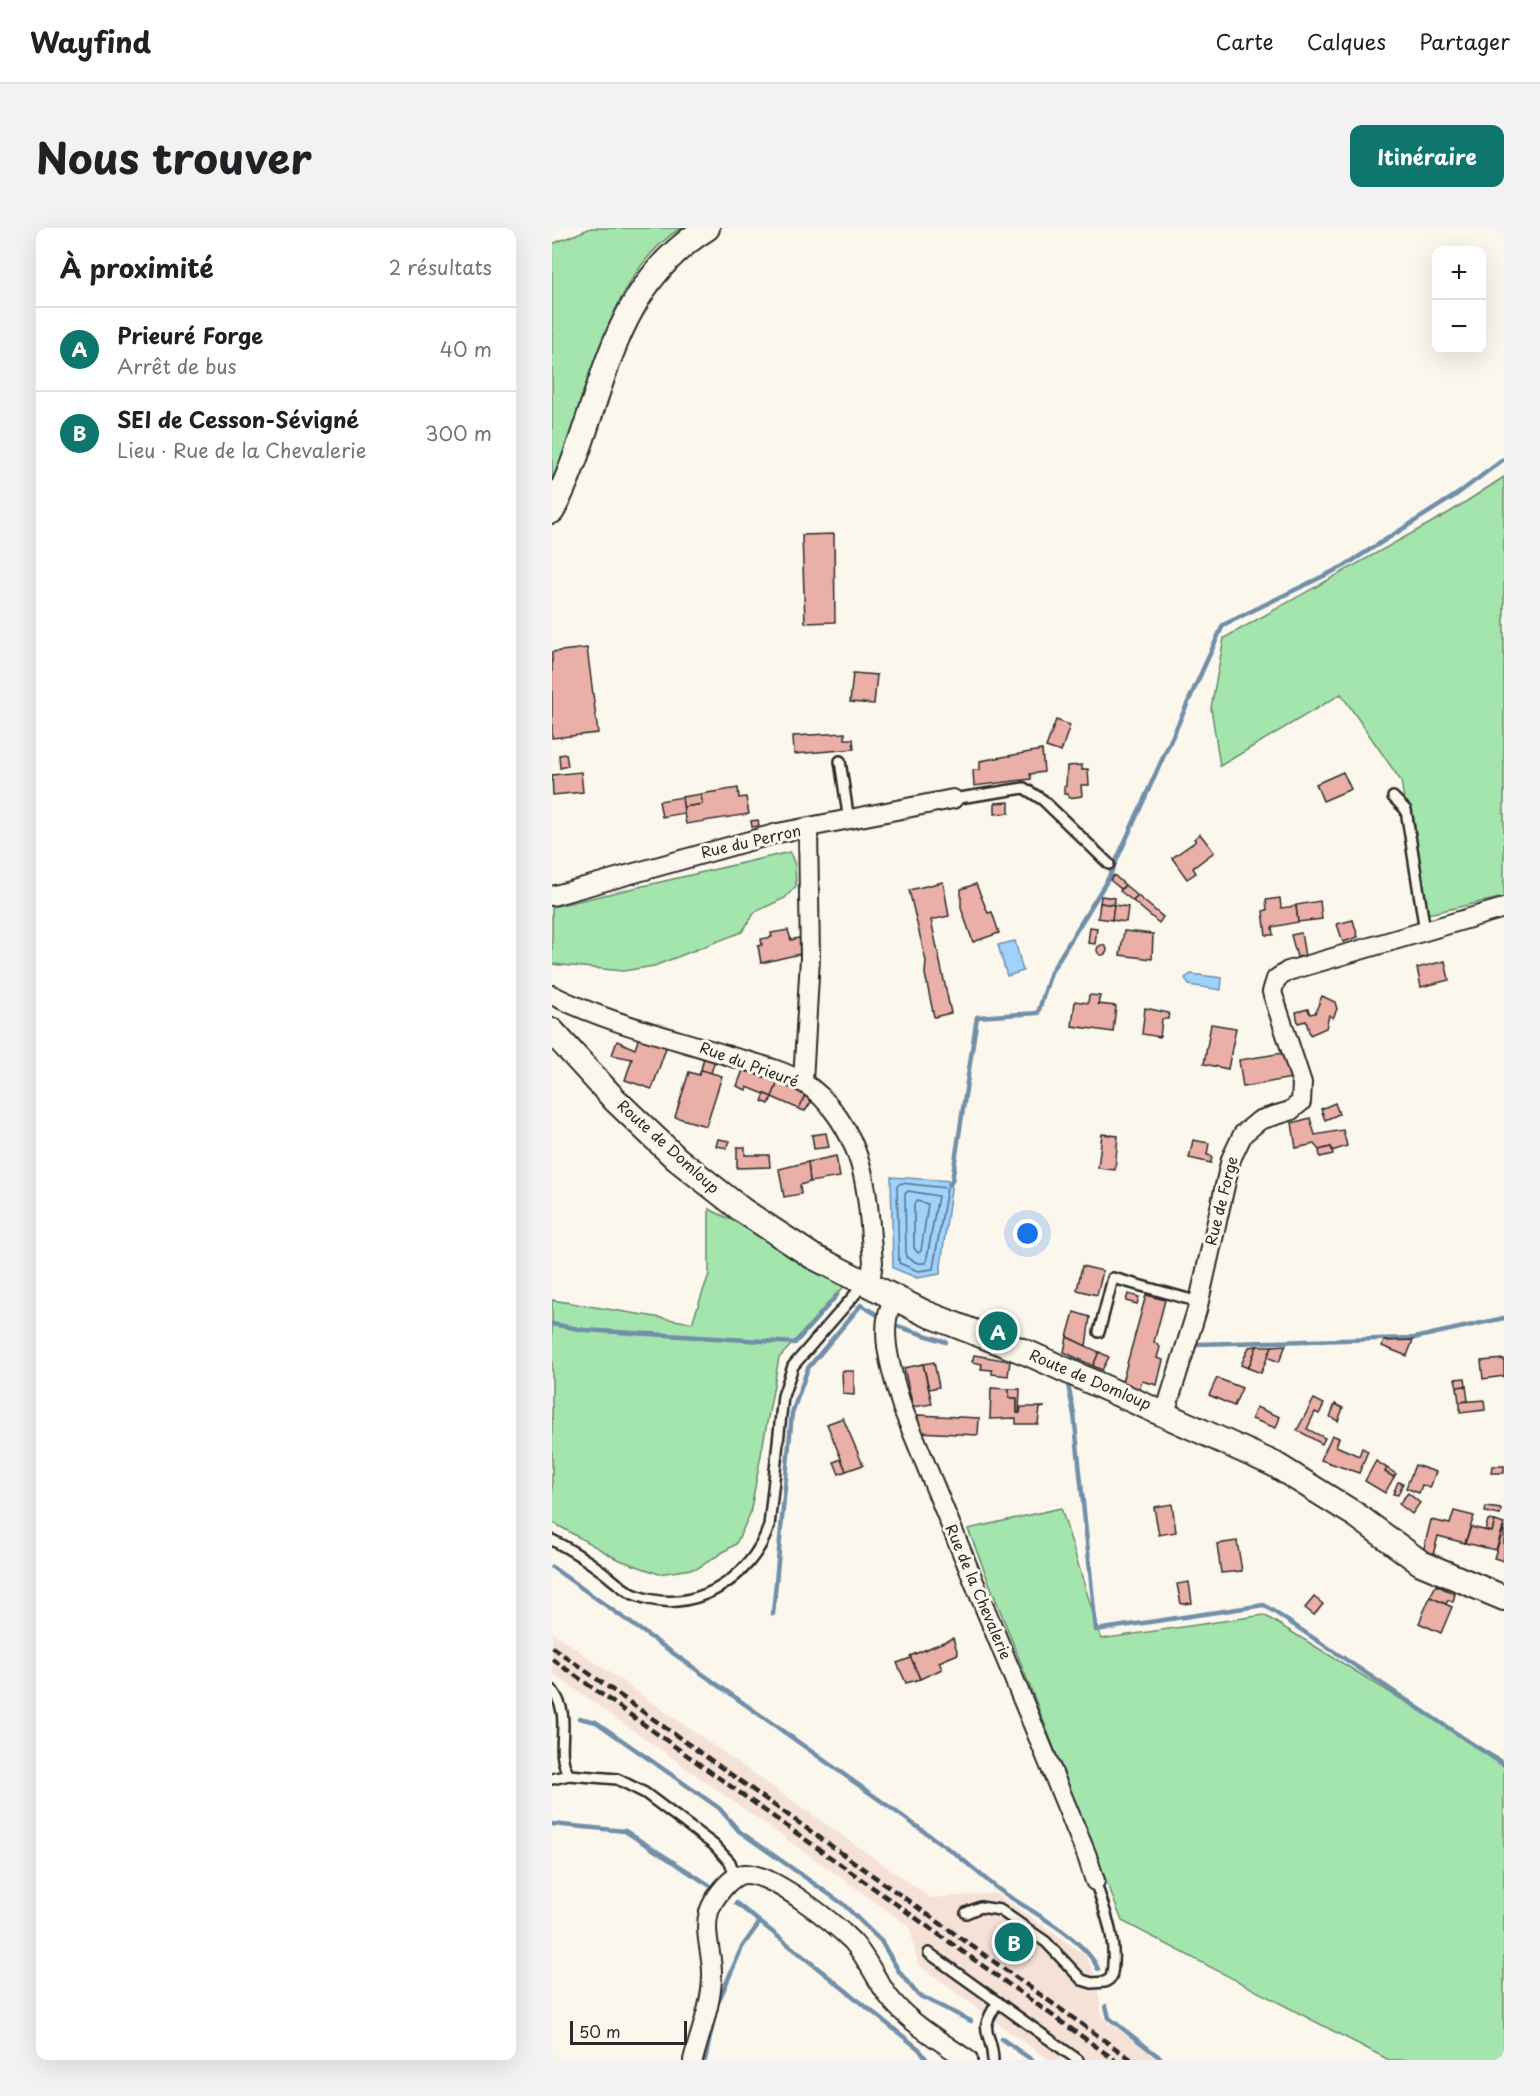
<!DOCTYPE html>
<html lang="fr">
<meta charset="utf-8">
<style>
body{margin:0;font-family:"Playpen Sans",sans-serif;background:#f2f2f2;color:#202124}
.controls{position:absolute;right:18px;top:18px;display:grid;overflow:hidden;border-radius:12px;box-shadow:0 6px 24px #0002}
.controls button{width:54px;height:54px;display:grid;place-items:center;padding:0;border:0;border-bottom:2px solid #e0e0e0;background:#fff;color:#202124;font:30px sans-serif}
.scale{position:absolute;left:18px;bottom:15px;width:117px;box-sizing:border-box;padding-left:6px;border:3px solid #2b2b2b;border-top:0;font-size:16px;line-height:21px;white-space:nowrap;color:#2b2b2b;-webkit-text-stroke:4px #fbf7ec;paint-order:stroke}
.you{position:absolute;left:476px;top:1006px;width:21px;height:21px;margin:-15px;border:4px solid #fff;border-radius:50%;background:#1a73e8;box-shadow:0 0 0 9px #1a73e833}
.badge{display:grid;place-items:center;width:39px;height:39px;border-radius:50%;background:#0f766e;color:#fff;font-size:20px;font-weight:700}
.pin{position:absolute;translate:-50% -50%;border:3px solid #fff;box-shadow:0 2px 6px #0006}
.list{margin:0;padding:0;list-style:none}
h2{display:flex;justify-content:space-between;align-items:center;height:78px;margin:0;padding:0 24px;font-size:26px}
h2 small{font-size:20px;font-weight:400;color:#757577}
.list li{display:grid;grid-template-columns:39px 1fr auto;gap:18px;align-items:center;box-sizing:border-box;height:84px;padding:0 24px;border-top:2px solid #e0e0e0}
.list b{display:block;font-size:22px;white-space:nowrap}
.list p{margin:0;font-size:20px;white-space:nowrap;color:#757577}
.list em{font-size:20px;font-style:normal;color:#757577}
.map{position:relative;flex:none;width:952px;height:1832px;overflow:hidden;border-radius:12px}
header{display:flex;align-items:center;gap:36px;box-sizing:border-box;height:84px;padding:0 30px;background:#fff;border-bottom:2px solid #e0e0e0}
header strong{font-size:28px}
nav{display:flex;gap:33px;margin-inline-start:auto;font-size:21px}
.intro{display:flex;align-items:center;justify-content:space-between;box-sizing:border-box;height:144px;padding:0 36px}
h1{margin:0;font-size:42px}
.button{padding:15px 27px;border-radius:12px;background:#0f766e;color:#fff;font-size:21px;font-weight:700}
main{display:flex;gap:36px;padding:0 36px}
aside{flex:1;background:#fff;border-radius:12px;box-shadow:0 6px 24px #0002}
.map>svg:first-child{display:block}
.built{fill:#f6e1d7}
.green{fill:#a4e4ad;stroke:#68886c;stroke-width:1.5}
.water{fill:#9fd2fd;stroke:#718fa9;stroke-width:1.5}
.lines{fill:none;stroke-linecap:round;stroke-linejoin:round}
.shore{stroke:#596e7f;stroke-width:1.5}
.stream{stroke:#718fa9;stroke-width:4.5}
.building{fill:#eaafa6;stroke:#2b2b2b;stroke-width:1.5}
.lane-casing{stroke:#2b2b2b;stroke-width:14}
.street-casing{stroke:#2b2b2b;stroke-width:22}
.secondary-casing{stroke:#2b2b2b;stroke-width:28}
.lane{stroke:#fbf7ec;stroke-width:9}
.street{stroke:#fbf7ec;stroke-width:18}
.secondary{stroke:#fbf7ec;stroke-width:24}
.rail{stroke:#2b2b2b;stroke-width:4.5;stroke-dasharray:9 4.5;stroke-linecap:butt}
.labels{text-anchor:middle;stroke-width:6;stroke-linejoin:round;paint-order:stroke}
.street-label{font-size:15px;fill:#2b2b2b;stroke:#fbf7ec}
</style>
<header>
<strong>Wayfind</strong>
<nav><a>Carte</a><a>Calques</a><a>Partager</a></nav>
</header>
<div class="intro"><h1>Nous trouver</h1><a class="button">Itinéraire</a></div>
<main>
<aside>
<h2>À proximité<small>2 résultats</small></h2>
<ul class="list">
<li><span class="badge">A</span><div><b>Prieuré Forge</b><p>Arrêt de bus</p></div><em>40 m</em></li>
<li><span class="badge">B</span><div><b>SEI de Cesson-Sévigné</b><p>Lieu · Rue de la Chevalerie</p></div><em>300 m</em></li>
</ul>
</aside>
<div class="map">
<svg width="952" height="1832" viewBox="0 0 952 1832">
<rect width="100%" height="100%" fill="#fbf7ec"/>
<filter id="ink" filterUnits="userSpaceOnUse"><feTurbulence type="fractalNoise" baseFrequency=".0167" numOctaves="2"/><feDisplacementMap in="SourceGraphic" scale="12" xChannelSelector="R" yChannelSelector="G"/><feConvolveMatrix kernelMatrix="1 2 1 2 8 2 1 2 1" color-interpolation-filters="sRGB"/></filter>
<g filter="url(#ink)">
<!-- built -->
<polygon class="built" points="0,1404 379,1670 442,1665 464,1679 533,1727 542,1744 551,1790 609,1832 497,1832 460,1806 366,1736 357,1698 0,1445"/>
<!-- green -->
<g class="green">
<path d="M39 0H129C66 39 42 135 23 201 17 221 8 241 0 261V16Z"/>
<polygon points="952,249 952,669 871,687 849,553 789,466 668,538 659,480 672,410 898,284"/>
<polygon points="238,624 243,637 244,658 233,670 203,684 190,704 102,738 71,743 0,736 0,679"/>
<polygon points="157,981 300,1050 227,1130 198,1286 184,1316 146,1340 107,1346 65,1331 0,1294 0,1072 140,1095 157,1046"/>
<polygon points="509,1280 549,1411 712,1387 952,1534 952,1832 837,1832 570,1693 416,1301"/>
</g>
<!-- water -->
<g class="water">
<polygon points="463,713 471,743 455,748 446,717"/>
<polygon points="639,746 670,750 669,762 637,757 633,750"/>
<polygon points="339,949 400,953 388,1046 365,1050 341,1040"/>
</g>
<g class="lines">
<!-- shore -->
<g class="shore">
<polygon points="349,955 395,960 381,1041 366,1043 347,1035 345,958"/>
<polygon points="356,963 386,968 374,1035 366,1035 354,1029 353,966"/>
<polygon points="365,973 376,976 369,1023 366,1025 362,1020 362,976"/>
</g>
<!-- stream -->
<g class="stream">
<polyline points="397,957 400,953 425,789 486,785 499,744 556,651 671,397 792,338 904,267 952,231"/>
<polyline points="0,1096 32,1102 243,1115 285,1067"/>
<polyline points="345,1098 394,1114"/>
<polyline points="641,1123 644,1116 862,1110 952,1090"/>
<polyline points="521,1130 528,1134"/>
<polyline points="515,1152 522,1186 544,1402 712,1377 952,1537"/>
<path d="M0 1339 405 1627C420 1639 434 1652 449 1663 476 1682 534 1711 546 1741"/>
<polyline points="221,1386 240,1185 256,1140 309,1077 324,1086"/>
<polyline points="27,1490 44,1494 167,1580 187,1603 291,1676 329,1713 348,1745 366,1767 419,1793"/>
<polyline points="0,1596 73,1603 157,1657"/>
<polyline points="184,1675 367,1821 375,1832"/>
<polyline points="554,1778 557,1790 611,1832"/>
<polyline points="164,1779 190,1719 208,1694"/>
<polyline points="450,1811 480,1832"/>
<polyline points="153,1832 162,1791"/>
</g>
</g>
<!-- building -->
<g class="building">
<polygon points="282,306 283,394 253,395 250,307"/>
<polygon points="35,420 46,505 0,510 0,424"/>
<polygon points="301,445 325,447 322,476 298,474"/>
<polygon points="504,492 518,497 509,524 494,519"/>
<polygon points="293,505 293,511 301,511 302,521 242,526 241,508"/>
<polygon points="490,522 492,544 478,546 479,551 422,558 421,542 428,542 428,533"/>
<polygon points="14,526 16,538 8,540 7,527"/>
<polygon points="530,537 530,542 536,541 537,557 529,557 530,568 517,570 516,566 512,566 512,559 514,558 515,538"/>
<polygon points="29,544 31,564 1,567 0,547"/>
<polygon points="791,544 799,561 771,573 764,556"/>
<polygon points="186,560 187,570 194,569 197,586 134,596 131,579 150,576 149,566"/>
<polygon points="149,566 150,576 131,579 130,569"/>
<polygon points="130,569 132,585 110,589 107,573"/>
<polygon points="457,574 457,585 443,586 443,575"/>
<polygon points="206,592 207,598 200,599 199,593"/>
<polygon points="648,606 662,624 641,640 644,645 635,651 620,630 644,613 642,611"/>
<polygon points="562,647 573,657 569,661 558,652"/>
<polygon points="391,654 397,688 379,692 399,785 382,789 373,746 374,733 357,662"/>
<polygon points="424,656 436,685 440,684 447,705 421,714 409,680 409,661"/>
<polygon points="573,657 586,668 581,673 568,663"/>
<polygon points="549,668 563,670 562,677 548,675"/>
<polygon points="586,668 611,689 607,695 581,673"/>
<polygon points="728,670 729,680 744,678 746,694 720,699 721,707 714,707 711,683 715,682 714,672"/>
<polygon points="768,673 770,691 746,694 744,677"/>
<polygon points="548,675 562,677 560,692 546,690"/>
<polygon points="562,677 576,679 574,694 560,692"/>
<polygon points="801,692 806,709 791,714 785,696"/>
<polygon points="538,699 545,700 543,716 536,715"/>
<polygon points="236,702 239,712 250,709 252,725 209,735 206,718 210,717 209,711 220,709 219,705"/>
<polygon points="572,703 601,706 600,731 568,727"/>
<polygon points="749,705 753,728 745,729 739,707"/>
<circle cx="550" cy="722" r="5"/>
<polygon points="893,733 897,752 869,759 865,740"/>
<polygon points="537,767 548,768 546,776 564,778 561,804 520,798 523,773 536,775"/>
<polygon points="770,768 783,774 785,781 781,790 777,787 774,800 758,807 754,793 746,795 744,784 756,781 758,786 763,785"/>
<polygon points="593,780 617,785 616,791 610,791 608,809 590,806"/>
<polygon points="659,796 684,800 676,841 652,836"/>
<polygon points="87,809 115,817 100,861 73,852 80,831 60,827 65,813 83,821"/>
<polygon points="731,825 733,834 736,833 740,850 691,859 687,832"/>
<polygon points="152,829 163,832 159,845 149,842"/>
<polygon points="149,842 170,848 154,898 123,889 137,844 147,847"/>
<polygon points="191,842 226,854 220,869 195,859 194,862 185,858"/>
<polygon points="226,854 253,867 247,881 220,869"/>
<polygon points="213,866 220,869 217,876 210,873"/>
<polygon points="253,867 260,873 253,883 247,881"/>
<polygon points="783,875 787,886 773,892 769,881"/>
<polygon points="758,890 763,907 791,902 795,918 780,923 779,919 767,922 762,916 744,920 740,895"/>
<polygon points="274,905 277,919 262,921 260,907"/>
<polygon points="550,906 566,908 563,942 546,940"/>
<polygon points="166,911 178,913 175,920 164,918"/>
<polygon points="641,912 657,915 655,927 660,928 659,935 637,930"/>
<polygon points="185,919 193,919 193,927 217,927 218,939 185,940"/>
<polygon points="779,919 781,926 768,929 767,922"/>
<polygon points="284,928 288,949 258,954 256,934"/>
<polygon points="256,934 258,954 248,957 249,966 232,969 227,941"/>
<polygon points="530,1038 551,1043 545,1067 525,1062"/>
<polygon points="576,1066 587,1069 585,1076 574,1073"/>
<polygon points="594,1067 613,1072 602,1114 608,1119 605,1130 611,1132 605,1157 590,1153 587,1163 570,1154"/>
<polygon points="522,1084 538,1089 534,1118 515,1109"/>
<polygon points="515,1109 547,1124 541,1138 512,1124"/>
<polygon points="861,1112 855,1128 830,1118 832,1113"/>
<polygon points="734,1117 727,1134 715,1129 720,1118"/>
<polygon points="705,1118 720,1118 709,1145 696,1140"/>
<polygon points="705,1118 696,1140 689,1137 697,1119"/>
<polygon points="547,1124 557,1129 550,1142 541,1138"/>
<polygon points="422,1127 458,1133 456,1148 440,1146 440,1142 429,1141 430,1136 420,1134"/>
<polygon points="952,1131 952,1148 931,1151 929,1133"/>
<polygon points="382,1134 387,1159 377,1161 371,1136"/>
<polygon points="371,1136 380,1176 361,1179 352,1140"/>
<polygon points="290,1143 302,1143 302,1167 291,1166"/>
<polygon points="665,1150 690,1160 682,1178 657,1167"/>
<polygon points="913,1150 914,1158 905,1159 903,1151"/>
<polygon points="914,1158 916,1173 907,1174 905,1159"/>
<polygon points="439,1160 457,1161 457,1170 465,1170 465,1185 468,1185 469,1179 493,1179 488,1180 486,1196 464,1196 464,1190 438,1191"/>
<polygon points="457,1161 468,1161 467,1185 465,1185 465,1170 457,1170"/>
<polygon points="762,1171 772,1176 767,1186 763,1184 755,1201 773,1210 770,1216 745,1202"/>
<polygon points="932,1172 933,1182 908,1185 908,1174"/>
<polygon points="783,1176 791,1180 786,1193 778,1189"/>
<polygon points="704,1179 728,1189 724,1200 700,1191"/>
<polygon points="366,1187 427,1190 426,1207 366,1204"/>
<polygon points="291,1190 311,1237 294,1243 275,1196"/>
<polygon points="780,1207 787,1210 784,1218 807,1228 810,1220 816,1223 807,1245 769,1232"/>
<polygon points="289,1231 294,1243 287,1246 282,1234"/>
<polygon points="824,1233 835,1240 833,1244 842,1249 833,1265 813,1253"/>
<polygon points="863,1237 884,1244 878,1260 870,1257 867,1265 854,1260"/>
<polygon points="940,1238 952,1238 952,1245 939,1245"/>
<polygon points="835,1240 844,1246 842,1249 833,1244"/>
<polygon points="846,1254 851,1255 846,1267 841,1266"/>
<polygon points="856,1265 868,1275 860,1286 847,1276"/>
<polygon points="620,1276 624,1304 607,1307 602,1279"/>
<polygon points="934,1279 949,1281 948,1287 933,1284"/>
<polygon points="902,1283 922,1288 913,1315 886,1308 881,1327 871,1324 879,1292 898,1296"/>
<polygon points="936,1292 943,1293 940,1304 933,1303"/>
<polygon points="943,1293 952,1296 944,1322 913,1315 919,1299 940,1304"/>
<polygon points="952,1299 952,1333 942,1330"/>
<polygon points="685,1313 690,1343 669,1345 665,1316"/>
<polygon points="637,1354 640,1375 629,1376 625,1356"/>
<polygon points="884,1357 903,1366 901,1374 896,1372 894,1376 878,1369"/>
<polygon points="762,1369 771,1376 762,1387 753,1380"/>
<polygon points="878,1369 900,1379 889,1405 867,1395"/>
<polygon points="401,1410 406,1426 387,1434 390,1441 368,1451 358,1428"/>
<polygon points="359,1430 368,1451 354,1455 345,1435"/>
<polygon points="451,1697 481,1719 473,1730 442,1709"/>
</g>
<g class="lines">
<!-- lane casing -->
<g class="lane-casing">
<g id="lane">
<polyline points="288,533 297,593"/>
<polyline points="841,569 854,582 873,703"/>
<polyline points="401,571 472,560 491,572 557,636"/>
<polyline points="547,1104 561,1050 647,1074"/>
<path d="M0 1312C18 1321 35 1332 51 1344 60 1351 70 1361 81 1366 137 1390 199 1353 217 1298L231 1168 241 1138 312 1056"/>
<path d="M0 1462C23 1491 0 1521 17 1547L65 1551 93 1565 162 1617 178 1634 184 1651"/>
<polyline points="0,1551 17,1547"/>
<path d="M414 1685 428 1679 448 1682 494 1714 530 1752 540 1755 553 1754 559 1750C567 1717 553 1683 543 1653"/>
<polyline points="377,1725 526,1832"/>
<path d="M441 1832C440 1801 424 1807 446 1774"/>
</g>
</g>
<!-- street casing -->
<g class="street-casing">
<g id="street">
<polyline points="0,668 226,605 401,571"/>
<path d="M0 767C56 795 118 809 177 828 201 835 229 841 250 854 278 870 299 905 308 935 317 966 318 1001 321 1034L319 1048 312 1056"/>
<polyline points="251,854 258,730 256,601"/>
<path d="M342 1071C324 1100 341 1148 350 1179L535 1628 543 1653"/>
<polyline points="613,1185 645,1082 679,931 691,906 708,892 738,883 749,874 750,855 720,764 724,751 736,743 952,680"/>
<path d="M141 1832C148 1805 160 1775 160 1748 161 1727 151 1705 157 1684 161 1671 178 1647 193 1646 220 1645 281 1694 300 1713 317 1731 325 1756 341 1774 362 1798 390 1814 416 1832"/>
</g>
</g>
<!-- secondary casing -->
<g class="secondary-casing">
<g id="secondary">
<path d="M0 283C52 184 50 65 155 0"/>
<polyline points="0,803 63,872 125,931 190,982 260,1028 373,1085 478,1126 722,1236 804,1287 869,1335 952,1370"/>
</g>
</g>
<!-- lane -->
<use href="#lane" class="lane"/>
<!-- street -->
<use href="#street" class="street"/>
<!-- secondary -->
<use href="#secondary" class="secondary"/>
<!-- rail -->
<g class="rail">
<polyline points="0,1419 580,1832"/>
<polyline points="0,1431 563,1832"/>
</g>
</g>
</g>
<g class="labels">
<!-- street labels -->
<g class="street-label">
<text transform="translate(199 614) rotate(-13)" y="5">Rue du Perron</text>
<text transform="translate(197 837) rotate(20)" y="5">Rue du Prieuré</text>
<text transform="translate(116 919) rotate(42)" y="5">Route de Domloup</text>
<text transform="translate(670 973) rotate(-76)" y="5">Rue de Forge</text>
<text transform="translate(538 1152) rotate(23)" y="5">Route de Domloup</text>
<text transform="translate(426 1364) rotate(67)" y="5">Rue de la Chevalerie</text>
</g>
</g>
</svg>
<div class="controls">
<button>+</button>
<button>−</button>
</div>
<div class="scale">50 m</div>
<div class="you"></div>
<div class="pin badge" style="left:446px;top:1103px">A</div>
<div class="pin badge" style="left:462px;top:1714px">B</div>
</div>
</main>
